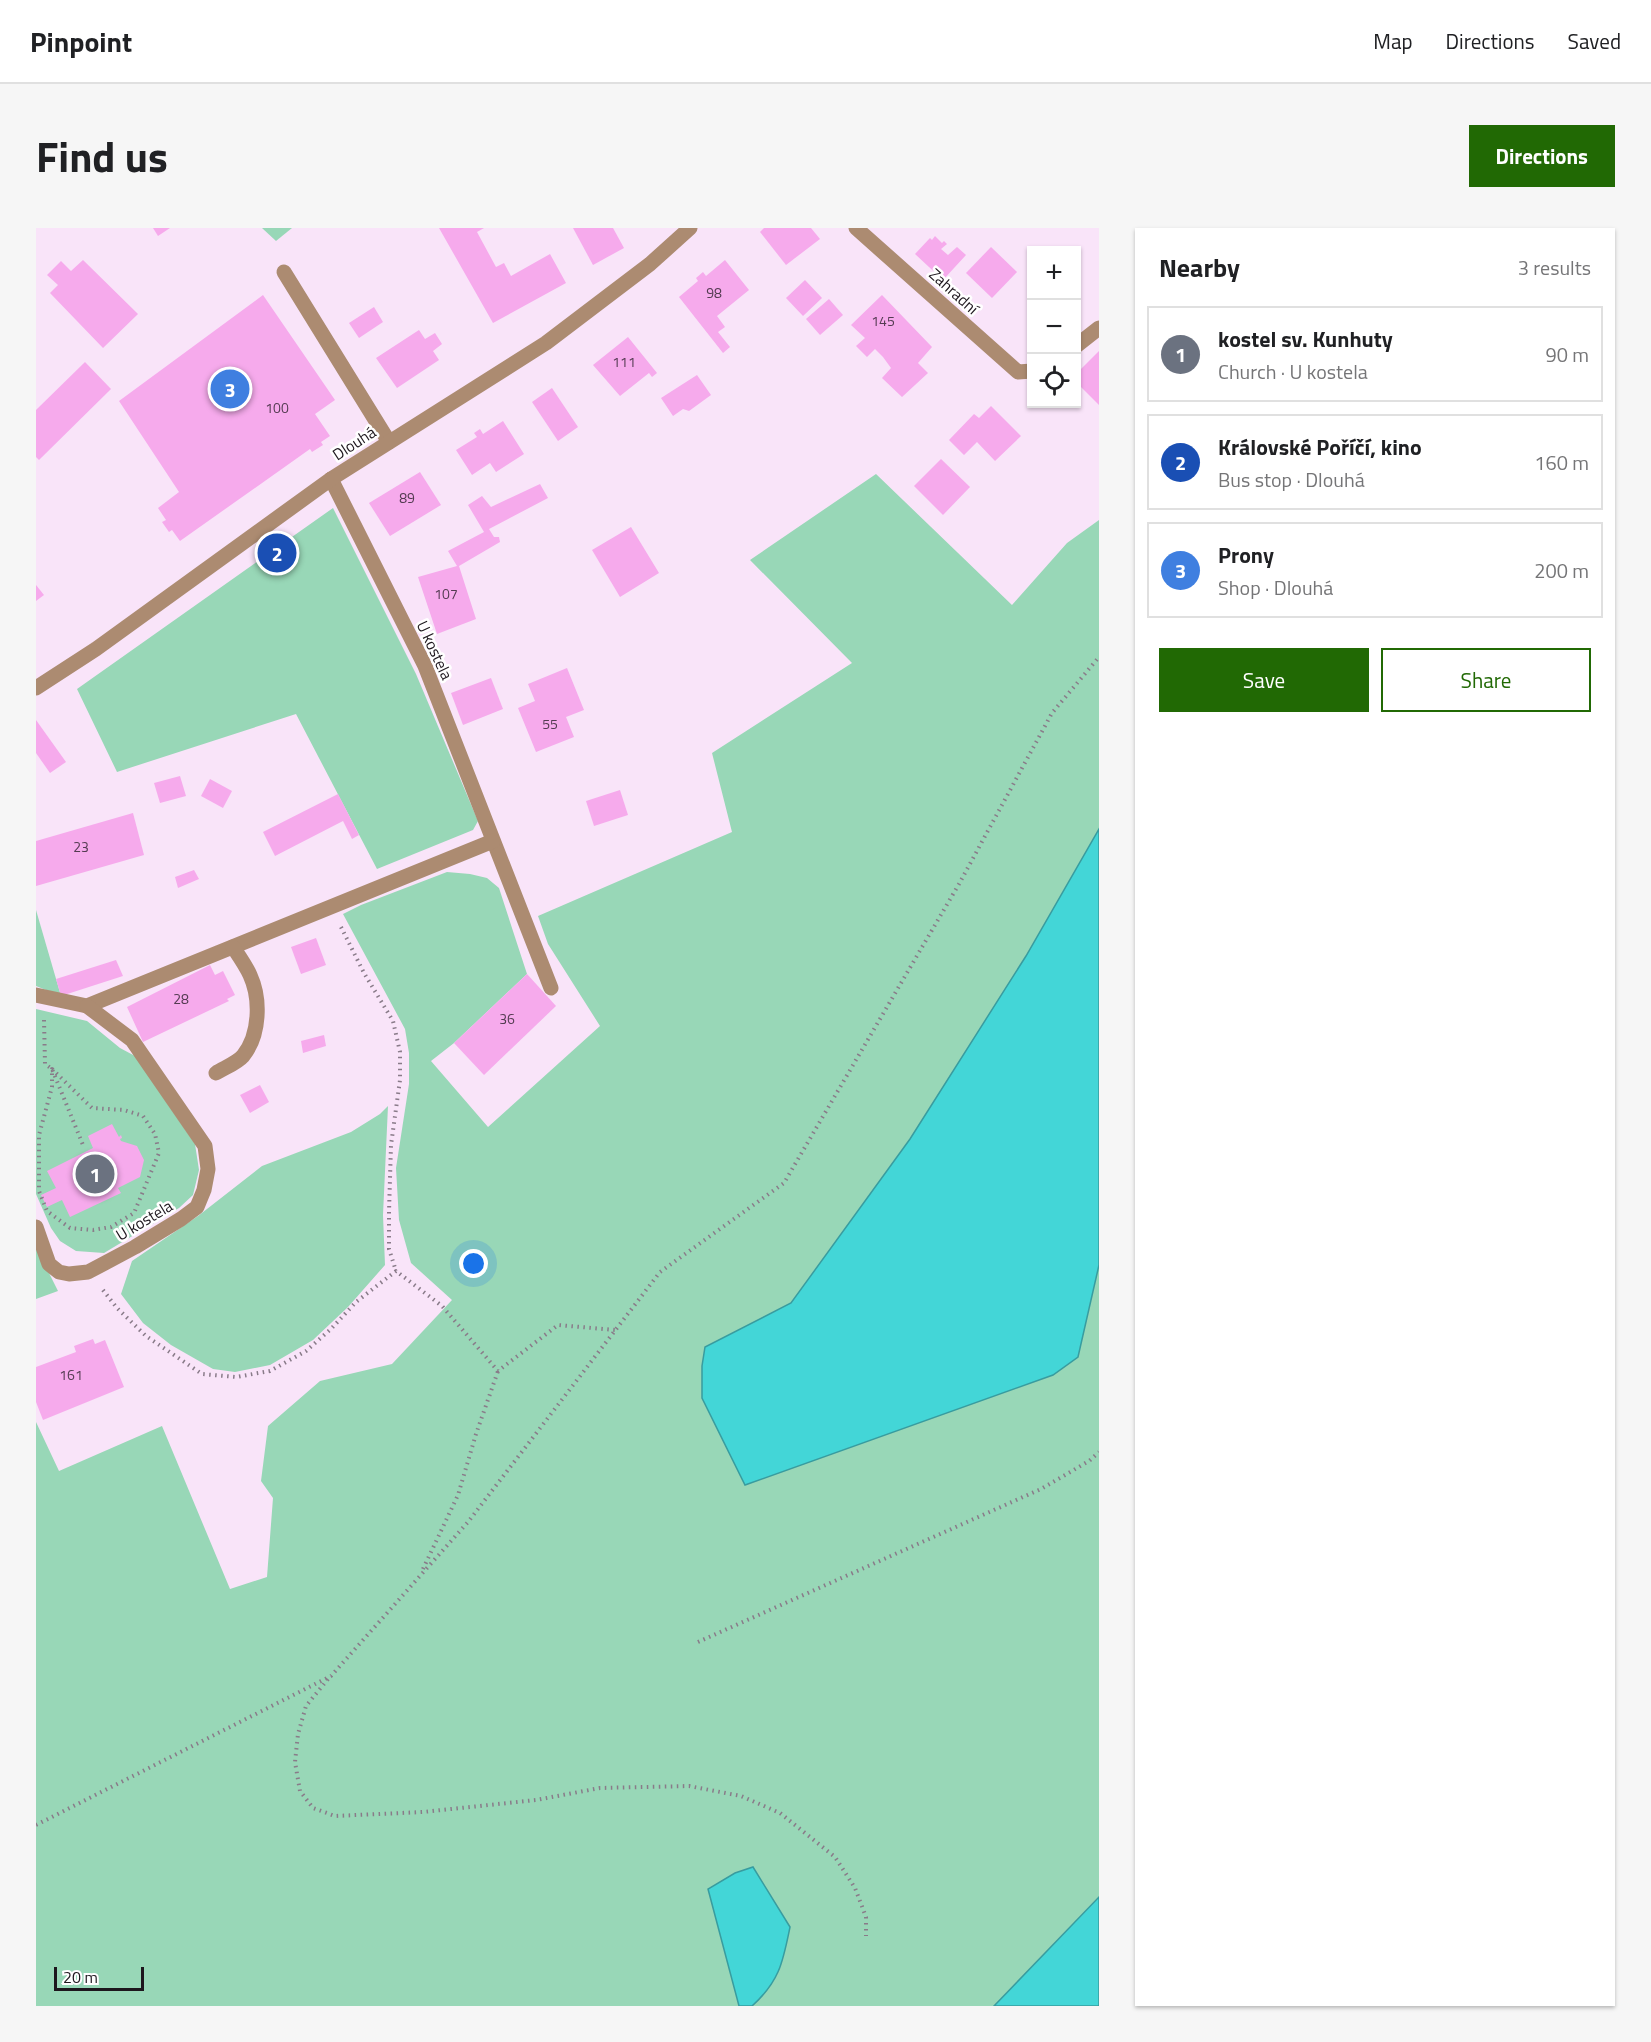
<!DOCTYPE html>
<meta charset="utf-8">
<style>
body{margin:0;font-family:"Titillium Web",sans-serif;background:#f6f6f6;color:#202124}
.controls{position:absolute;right:18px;top:18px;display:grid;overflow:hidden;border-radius:0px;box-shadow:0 2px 4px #0004}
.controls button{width:54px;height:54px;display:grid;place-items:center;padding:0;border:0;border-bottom:2px solid #e0e0e0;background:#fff;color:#202124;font:30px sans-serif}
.scale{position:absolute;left:18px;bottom:15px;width:90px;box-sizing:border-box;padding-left:6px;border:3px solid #1d161d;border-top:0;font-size:16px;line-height:21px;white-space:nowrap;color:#1d161d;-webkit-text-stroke:4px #fff;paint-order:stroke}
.you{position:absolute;left:438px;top:1036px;width:21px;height:21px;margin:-15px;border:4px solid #fff;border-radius:50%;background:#1a73e8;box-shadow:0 0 0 9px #1a73e833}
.badge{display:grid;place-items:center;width:39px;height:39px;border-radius:50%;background:#216904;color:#fff;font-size:20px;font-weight:700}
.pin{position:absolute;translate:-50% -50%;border:3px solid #fff;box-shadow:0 2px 6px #0006}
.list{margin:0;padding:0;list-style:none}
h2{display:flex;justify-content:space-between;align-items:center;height:78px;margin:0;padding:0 24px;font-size:26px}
h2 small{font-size:20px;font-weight:400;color:#757577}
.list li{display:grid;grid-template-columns:39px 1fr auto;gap:18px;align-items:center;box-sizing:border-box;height:96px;margin:0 12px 12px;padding:0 12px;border:2px solid #e0e0e0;border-radius:0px}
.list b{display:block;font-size:22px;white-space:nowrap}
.list p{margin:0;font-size:20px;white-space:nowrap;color:#757577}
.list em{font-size:20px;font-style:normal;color:#757577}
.actions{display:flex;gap:12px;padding:18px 24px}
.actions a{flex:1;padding:14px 0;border:2px solid #216904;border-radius:0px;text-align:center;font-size:21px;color:#216904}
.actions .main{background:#216904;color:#fff}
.icon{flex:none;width:33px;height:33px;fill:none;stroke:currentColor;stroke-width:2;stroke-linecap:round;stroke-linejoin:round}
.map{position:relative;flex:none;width:1063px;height:1778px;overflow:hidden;border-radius:0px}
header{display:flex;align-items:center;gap:36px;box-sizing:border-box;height:84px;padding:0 30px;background:#fff;border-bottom:2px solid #e0e0e0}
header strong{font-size:28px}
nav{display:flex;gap:33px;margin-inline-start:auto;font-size:21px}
.intro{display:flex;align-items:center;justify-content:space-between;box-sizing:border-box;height:144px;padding:0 36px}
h1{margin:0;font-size:42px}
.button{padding:15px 27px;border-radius:0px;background:#216904;color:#fff;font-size:21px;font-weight:700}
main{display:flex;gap:36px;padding:0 36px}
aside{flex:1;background:#fff;border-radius:0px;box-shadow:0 2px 4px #0004}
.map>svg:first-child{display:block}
.green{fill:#98d7b7}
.water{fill:#43d6d7;stroke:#389c9f;stroke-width:1.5}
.building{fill:#f6aaec}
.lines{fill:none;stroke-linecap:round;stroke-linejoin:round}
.path{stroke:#897b89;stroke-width:4;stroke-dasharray:1.5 4.5;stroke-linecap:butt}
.minor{stroke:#ac8b71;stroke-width:15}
.labels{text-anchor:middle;stroke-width:5;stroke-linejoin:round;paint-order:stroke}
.number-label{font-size:14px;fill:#533b51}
.street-label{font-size:16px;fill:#1d161d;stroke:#fff}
</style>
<header>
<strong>Pinpoint</strong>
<nav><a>Map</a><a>Directions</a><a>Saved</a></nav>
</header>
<div class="intro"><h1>Find us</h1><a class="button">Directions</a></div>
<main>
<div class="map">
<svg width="1063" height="1778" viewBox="0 0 1063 1778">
<rect width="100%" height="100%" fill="#f9e4f9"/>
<!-- green -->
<g class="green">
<polygon points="226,0 256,0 240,13"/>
<polygon points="840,246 976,377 1031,315 1063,292 1063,601 990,728 874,911 755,1075 670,1119 1042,1128 1063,1037 1063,1669 958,1778 0,1778 0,1194 23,1243 126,1198 194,1361 231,1349 237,1270 225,1253 232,1198 284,1153 356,1136 416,1072 375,1035 363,992 360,940 373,856 373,825 369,801 307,686 325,677 411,644 434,646 451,650 463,660 491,746 418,815 395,833 452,899 564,798 512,716 502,688 696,604 676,525 816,435 714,332"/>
<polygon points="297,280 380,446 442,593 437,602 341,641 260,486 81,544 41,461"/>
<polygon points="0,682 25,768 0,758"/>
<polygon points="0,781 51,793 84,820 99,828 159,916 163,942 157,967 143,980 68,1025 40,1023 24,1013 15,1000 0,966"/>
<polygon points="352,878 347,987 349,1037 312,1079 277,1112 234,1137 199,1144 177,1141 135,1117 107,1095 85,1066 96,1033 162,988 226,938 315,904 344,886"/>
<polygon points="0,1019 22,1063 0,1071"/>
</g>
<!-- water -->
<g class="water">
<polygon points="1063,601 1063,1037 1042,1129 1017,1147 709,1257 666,1170 666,1138 669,1119 755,1075 874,911 990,728"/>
<path d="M717 1639 754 1699C747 1733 744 1753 716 1778H703L672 1661 699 1645Z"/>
<polygon points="1063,1669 1063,1778 958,1778"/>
</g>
<!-- building -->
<g class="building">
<polygon points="117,0 134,0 122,8"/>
<polygon points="403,0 448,0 441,4 460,39 468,35 475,48 514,26 530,55 457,95"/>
<polygon points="537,0 577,0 588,20 557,37"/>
<polygon points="728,0 775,0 784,11 750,37 724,4"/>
<polygon points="899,8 906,15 908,13 911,16 905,21 912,27 921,19 930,27 907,52 879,26 894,10 896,12"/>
<polygon points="955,19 981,44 956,70 930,45"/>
<polygon points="47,32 102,86 67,120 14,65 22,57 11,47 25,33 35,43"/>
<polygon points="689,32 713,62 681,88 689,99 682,104 694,119 687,125 643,69 662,53 660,50 667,44 670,48"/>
<polygon points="769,52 786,70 767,88 750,70"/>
<polygon points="227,67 299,172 279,186 294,208 285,214 287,217 276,224 274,221 144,313 136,302 133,304 126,294 130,292 122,280 143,264 83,173"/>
<polygon points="846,67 896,119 882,135 892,145 866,169 846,150 855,140 847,129 839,121 831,129 820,118 829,110 815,97"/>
<polygon points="793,71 807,87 784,107 770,91"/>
<polygon points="338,79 347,94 323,110 313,95"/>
<polygon points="383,102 389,111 399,105 406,116 397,123 403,132 361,160 340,130"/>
<polygon points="592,109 621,145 616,149 613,145 584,168 557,137"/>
<polygon points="1063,123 1063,177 1041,155 1044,152 1040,148 1043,143"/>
<polygon points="49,134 75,161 3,232 0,229 0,182"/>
<polygon points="661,147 675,167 653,183 647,181 637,188 625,170"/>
<polygon points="516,160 542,199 522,213 496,174"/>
<polygon points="955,178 985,208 959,233 941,214 928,227 913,212 938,186 943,190"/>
<polygon points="467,193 488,226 460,244 454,235 436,247 420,222 441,209 438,205 444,201 447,206"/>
<polygon points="905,231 934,259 907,287 878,258"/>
<polygon points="384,244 405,277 354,308 333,275"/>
<polygon points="504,256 512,270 453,301 458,309 463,309 464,314 423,338 440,391 401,406 382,349 421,338 412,323 448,304 432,277 446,268 455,279"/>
<polygon points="595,299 623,345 584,369 556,322"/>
<polygon points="241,327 247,337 234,345 228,336"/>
<polygon points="0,357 8,367 0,373"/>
<polygon points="531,440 548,482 530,489 538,509 500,524 482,480 499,473 492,456"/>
<polygon points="455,450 467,481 427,497 415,465"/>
<polygon points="0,492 30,534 14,545 0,525"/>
<polygon points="144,548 150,568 124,575 118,555"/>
<polygon points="174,551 196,563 187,580 165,568"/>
<polygon points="584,562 592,587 558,598 550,573"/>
<polygon points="302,566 323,607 316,611 307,593 239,628 227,604"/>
<polygon points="97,585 108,627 0,658 0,613"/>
<polygon points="158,642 163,651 142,660 139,649"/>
<polygon points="280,710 290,737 265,746 255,719"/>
<polygon points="80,732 87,748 25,768 20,751"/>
<polygon points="174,737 179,747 187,743 199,767 191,771 193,773 107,814 91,779"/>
<polygon points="491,746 520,778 448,847 418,815"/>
<polygon points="288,807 290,818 267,825 265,813"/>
<polygon points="224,857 233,874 214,885 204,867"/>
<polygon points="76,896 83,909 85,907 86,910 84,911 85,913 101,918 108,932 104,949 82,960 85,965 34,989 26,972 11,979 5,967 20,960 11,943 57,920 52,908"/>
<polygon points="57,1111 59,1116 69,1112 88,1159 7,1192 0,1174 0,1139 40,1124 38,1118"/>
</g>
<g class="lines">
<!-- path -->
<g class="path">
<polyline points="305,699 328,745 357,793 364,824 364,852 355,917 353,984 353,1021 360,1043"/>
<polyline points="8,792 9,836 16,841 47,917"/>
<polygon points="16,841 56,880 88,882 107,888 119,906 123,925 98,985 75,999 57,1002 34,1000 11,983 3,963 3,907 16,859"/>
<polyline points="67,1062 81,1080 110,1108 166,1146 200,1149 234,1143 270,1123 295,1101 320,1074 360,1043 406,1078 462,1143 522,1097 579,1102"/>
<polyline points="387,1341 422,1267 440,1206 462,1143"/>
<polyline points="662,1414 1005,1261 1053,1233 1063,1224"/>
<polyline points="292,1451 270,1478 262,1506 259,1534 264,1563 277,1580 299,1588 387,1584 500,1572 564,1560 653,1558 705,1568 744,1585 799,1629 819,1660 830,1689 830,1708"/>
<polyline points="0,1597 295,1448 432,1294 624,1044 748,955 923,656 1016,485 1063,429"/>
</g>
<!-- minor -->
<g class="minor">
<polyline points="820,0 982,144 996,143"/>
<polyline points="248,44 353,214"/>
<polyline points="1040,118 1063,100"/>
<polyline points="295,251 389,438 515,760"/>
<polyline points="0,460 60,421 295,251 510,115 614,36 654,0"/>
<polyline points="0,767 51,778 457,613"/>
<path d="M180 845C188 840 201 835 207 828 224 807 225 771 214 747 210 738 203 728 197 719"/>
<polyline points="0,999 13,1036 23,1044 33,1046 52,1044 99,1019 145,991 161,979 168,962 172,941 169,918 96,812 51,778"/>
</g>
</g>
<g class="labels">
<!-- number labels -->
<g class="number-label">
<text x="678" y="70">98</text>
<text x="847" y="98">145</text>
<text x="588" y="139">111</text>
<text x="241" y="185">100</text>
<text x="371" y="275">89</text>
<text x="410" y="371">107</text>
<text x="514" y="501">55</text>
<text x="45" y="624">23</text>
<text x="145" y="776">28</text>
<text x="471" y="796">36</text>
<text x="35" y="1152">161</text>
</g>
<!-- street labels -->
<g class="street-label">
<text transform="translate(918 63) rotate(42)" y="6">Zahradní</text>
<text transform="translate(318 215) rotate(-33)" y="6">Dlouhá</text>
<text transform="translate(399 422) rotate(65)" y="6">U kostela</text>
<text transform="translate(108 992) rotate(-31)" y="6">U kostela</text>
</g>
</g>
</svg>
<div class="controls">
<button>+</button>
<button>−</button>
<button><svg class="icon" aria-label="locate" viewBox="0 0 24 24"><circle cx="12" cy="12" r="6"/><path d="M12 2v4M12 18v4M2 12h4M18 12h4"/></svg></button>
</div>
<div class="scale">20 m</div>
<div class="you"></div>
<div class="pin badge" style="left:59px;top:946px;background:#6b7280">1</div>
<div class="pin badge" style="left:241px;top:325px;background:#1a4fb4">2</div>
<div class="pin badge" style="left:194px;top:161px;background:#3f7fe0">3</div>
</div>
<aside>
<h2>Nearby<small>3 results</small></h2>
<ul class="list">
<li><span class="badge" style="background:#6b7280">1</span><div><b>kostel sv. Kunhuty</b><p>Church · U kostela</p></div><em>90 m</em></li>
<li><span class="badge" style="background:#1a4fb4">2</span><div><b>Královské Poříčí, kino</b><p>Bus stop · Dlouhá</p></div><em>160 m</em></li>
<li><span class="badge" style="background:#3f7fe0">3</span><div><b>Prony</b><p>Shop · Dlouhá</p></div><em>200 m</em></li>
</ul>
<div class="actions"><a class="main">Save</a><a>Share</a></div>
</aside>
</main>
